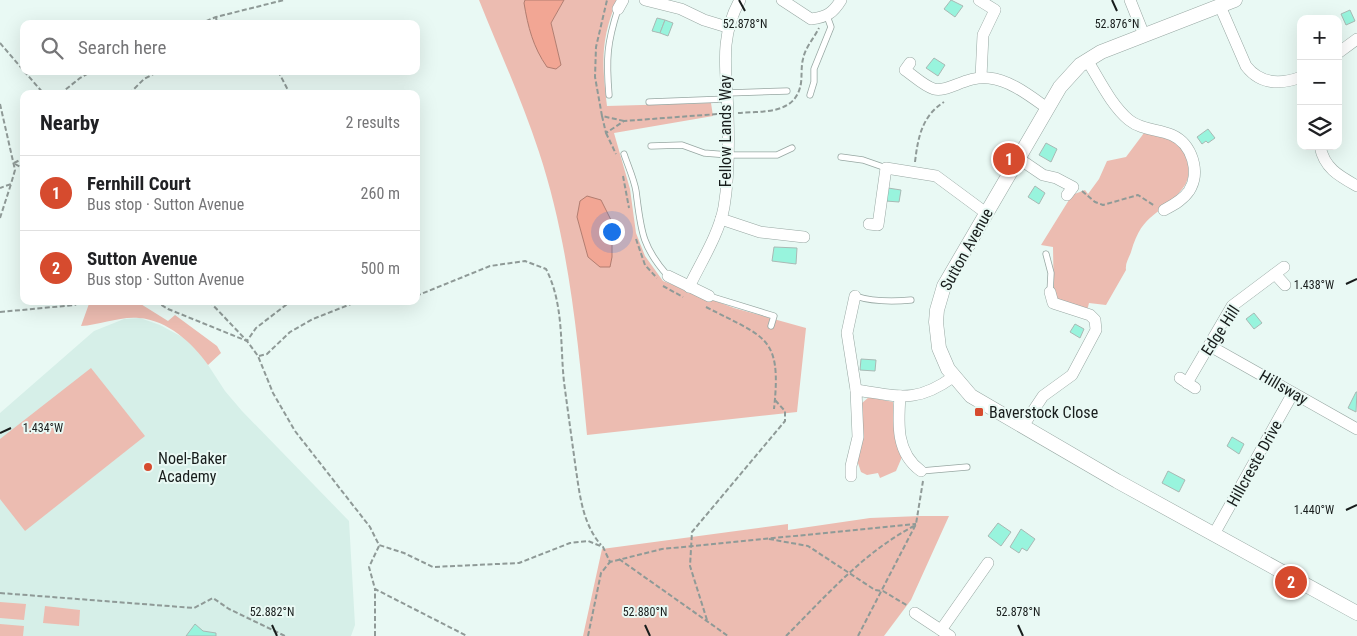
<!DOCTYPE html>
<meta charset="utf-8">
<style>
body{margin:0;font-family:"Roboto Condensed",sans-serif;background:#f6f6f6;color:#202124}
.controls{position:absolute;right:15px;top:15px;display:grid;overflow:hidden;border-radius:10px;box-shadow:0 5px 20px #0002}
.controls button{width:45px;height:45px;display:grid;place-items:center;padding:0;border:0;border-bottom:1px solid #e0e0e0;background:#fff;color:#202124;font:25px sans-serif}
.you{position:absolute;left:611px;top:231px;width:18px;height:18px;margin:-12px;border:4px solid #fff;border-radius:50%;background:#1a73e8;box-shadow:0 0 0 8px #1a73e833}
.badge{display:grid;place-items:center;width:32px;height:32px;border-radius:50%;background:#d64b2e;color:#fff;font-size:16px;font-weight:700}
.pin{position:absolute;translate:-50% -50%;border:2px solid #fff;box-shadow:0 1px 5px #0006}
.list{margin:0;padding:0;list-style:none}
h2{display:flex;justify-content:space-between;align-items:center;height:65px;margin:0;padding:0 20px;font-size:21px}
h2 small{font-size:16px;font-weight:400;color:#757577}
.list li{display:grid;grid-template-columns:32px 1fr auto;gap:15px;align-items:center;box-sizing:border-box;height:75px;padding:0 20px;border-top:1px solid #e0e0e0}
.list b{display:block;font-size:19px;white-space:nowrap}
.list p{margin:0;font-size:16px;white-space:nowrap;color:#757577}
.list em{font-size:16px;font-style:normal;color:#757577}
.icon{flex:none;width:28px;height:28px;fill:none;stroke:currentColor;stroke-width:2;stroke-linecap:round;stroke-linejoin:round}
.map{position:relative;flex:none;width:1357px;height:636px;overflow:hidden}
.search{position:absolute;background:#fff;box-shadow:0 5px 20px #0002;left:20px;top:20px;width:400px;height:55px;display:flex;align-items:center;gap:12px;box-sizing:border-box;padding:0 18px;border-radius:10px;color:#757577;font-size:19px}
.panel{position:absolute;background:#fff;box-shadow:0 5px 20px #0002;left:20px;top:90px;width:400px;height:215px;border-radius:10px}
.map>svg:first-child{display:block}
.built{fill:#d6efe8}
.green{fill:#ecbcb1}
.water{fill:#f2a694;stroke:#b17d70}
.building{fill:#98f4dd;stroke:#a9b9b4}
.lines{fill:none;stroke-linecap:round;stroke-linejoin:round}
.service-casing{stroke:#97a7a2;stroke-width:7}
.minor-casing{stroke:#97a7a2;stroke-width:12}
.tertiary-casing{stroke:#97a7a2;stroke-width:15}
.path{stroke:#8f9a97;stroke-width:2;stroke-dasharray:5 2.5;stroke-linecap:butt}
.service{stroke:#fff;stroke-width:5.5}
.minor{stroke:#fff;stroke-width:11}
.tertiary{stroke:#fff;stroke-width:14}
.ticks{fill:none;stroke:#181d1c;stroke-width:2}
.poi-dot{fill:#d64b2e;stroke:#e9f9f4;stroke-width:2}
.labels{text-anchor:middle;stroke-width:4;stroke-linejoin:round;paint-order:stroke}
.street-label{font-size:16px;fill:#181d1c;stroke:#e9f9f4}
.poi-label{font-size:16px;fill:#181d1c;stroke:#e9f9f4;text-anchor:start}
.ticks-label{font-size:12px;text-anchor:middle;fill:#181d1c;stroke:#e9f9f4;stroke-width:4;stroke-linejoin:round;paint-order:stroke}
</style>
<div class="map">
<svg width="1357" height="636" viewBox="0 0 1357 636">
<rect width="100%" height="100%" fill="#e9f9f4"/>
<!-- built -->
<polygon class="built" points="140,318 160,325 186,339 197,348 225,391 242,411 349,521 355,625 351,636 0,636 0,413 94,331 124,319"/>
<!-- green -->
<g class="green">
<path d="M479 0H525L524 3 561 65 551 23 564 0H617C600 41 602 63 607 106L711 103 713 116 614 133 630 189 636 233 645 256 663 281 734 308 806 328 797 412 587 435C578 340 569 243 539 152 522 100 499 50 479 0Z"/>
<path d="M1144 133C1153 134 1166 136 1174 141 1189 150 1194 174 1183 188 1161 217 1143 210 1131 252 1129 258 1125 263 1126 270L1106 305 1089 303 1087 311 1054 301 1053 247 1041 245 1072 195 1085 190 1088 194 1099 179 1107 161 1126 157Z"/>
<path d="M90 301H136L168 321 175 315 217 346 221 353 208 365C193 343 167 320 139 318 120 316 100 325 81 326Z"/>
<polygon points="91,368 145,436 25,531 0,499 0,439"/>
<polygon points="869,397 893,402 895,434 902,457 896,471 880,478 878,473 867,475 861,472 857,460 861,404"/>
<polygon points="920,516 949,516 911,600 884,636 583,636 602,549 788,524 788,530 870,518"/>
<polygon points="0,602 26,604 24,620 0,618"/>
<polygon points="45,606 80,610 79,626 43,623"/>
<polygon points="0,624 24,626 23,636 0,636"/>
</g>
<!-- water -->
<g class="water">
<path d="M525 0H564L551 23 561 65 556 69 547 67C533 47 528 27 524 3Z"/>
<polygon points="587,196 601,200 612,222 612,257 610,267 600,267 588,257 577,217 580,201"/>
</g>
<!-- building -->
<g class="building">
<polygon points="951,0 963,6 955,17 944,9"/>
<polygon points="1350,10 1355,21 1346,25 1341,14"/>
<polygon points="657,18 665,20 660,33 652,31"/>
<polygon points="665,20 673,23 668,36 660,33"/>
<polygon points="934,58 945,65 938,76 926,68"/>
<polygon points="1208,129 1215,138 1208,143 1206,141 1202,144 1197,137"/>
<polygon points="1046,143 1057,149 1051,162 1039,155"/>
<polygon points="1035,186 1045,193 1039,204 1028,197"/>
<polygon points="888,188 901,190 899,202 886,201"/>
<polygon points="774,247 797,248 796,264 772,261"/>
<polygon points="1254,313 1262,323 1254,329 1246,319"/>
<polygon points="1075,324 1084,329 1080,338 1070,332"/>
<polygon points="861,359 876,360 875,371 860,370"/>
<polygon points="1356,392 1357,392 1356,412 1348,408"/>
<polygon points="1232,437 1244,444 1239,454 1227,446"/>
<polygon points="1168,471 1185,480 1179,492 1162,483"/>
<polygon points="998,523 1011,532 1001,546 988,536"/>
<polygon points="1021,529 1035,539 1027,551 1022,548 1019,553 1010,547"/>
<polygon points="195,624 203,631 216,633 216,636 186,636"/>
</g>
<g class="lines">
<!-- service casing -->
<g class="service-casing">
<g id="service">
<polyline points="727,93 787,91"/>
<path d="M609 95C606 59 607 43 618 9"/>
<polyline points="810,95 814,82 814,69 831,27 827,16"/>
<polyline points="649,102 727,99"/>
<polyline points="651,146 682,145 704,153 729,155 777,155 792,148"/>
<path d="M624 154C628 166 634 179 636 191 641 229 641 246 668 276"/>
<polyline points="841,157 863,160 886,168"/>
<polyline points="1046,254 1051,273 1050,292"/>
<polyline points="709,296 774,316 771,326"/>
<path d="M855 296C874 302 891 302 911 300"/>
<polyline points="921,471 967,467"/>
</g>
</g>
<!-- minor casing -->
<g class="minor-casing">
<g id="minor">
<polyline points="645,0 681,9 704,20 727,27"/>
<path d="M782 0 811 19C827 17 833 13 841 0"/>
<polyline points="979,0 995,10 983,35 981,77"/>
<polyline points="1130,0 1144,35"/>
<path d="M1220 6 1246 66C1260 84 1280 85 1301 77"/>
<polyline points="618,9 623,0"/>
<polyline points="1338,53 1357,39"/>
<path d="M1087 60C1099 79 1111 105 1129 120 1141 130 1158 129 1172 135 1192 144 1201 172 1189 191 1183 200 1173 205 1164 210"/>
<path d="M910 63 905 70C914 76 924 86 934 89 947 93 967 75 989 78 1010 80 1030 96 1047 108"/>
<path d="M1320 146C1324 168 1339 176 1357 186"/>
<polyline points="1018,158 1043,175 1056,178 1073,187 1067,195"/>
<polyline points="721,219 760,232 804,237"/>
<polyline points="869,224 878,225 886,168 936,176 986,213"/>
<polyline points="1275,274 1285,285"/>
<polyline points="668,276 709,296"/>
<path d="M689 287C701 262 719 234 724 207 729 177 729 145 728 115 727 73 718 39 740 0"/>
<polyline points="855,296 847,333 856,390"/>
<polyline points="1210,346 1357,429"/>
<polyline points="1180,378 1195,388"/>
<polyline points="1187,383 1232,306 1284,267"/>
<path d="M900 396C898 424 896 453 921 471"/>
<polyline points="1023,426 1043,396 1072,375 1096,330 1095,320 1090,315 1053,303 1050,292"/>
<path d="M851 476V466L858 437 856 390C898 396 916 404 953 377"/>
<polyline points="1214,534 1293,393"/>
<polyline points="915,613 950,636"/>
<polyline points="941,630 988,563"/>
</g>
</g>
<!-- tertiary casing -->
<g class="tertiary-casing">
<polyline id="tertiary" points="1235,0 1101,52 1080,65 1060,87 944,286 937,310 936,322 939,348 948,369 971,396 1117,481 1357,613"/>
</g>
<!-- path -->
<g class="path">
<polyline points="216,17 217,24"/>
<polyline points="199,24 216,17 284,0"/>
<polyline points="0,43 24,71"/>
<polyline points="24,71 44,94"/>
<polyline points="278,71 290,94"/>
<polyline points="60,94 80,78 92,71"/>
<polyline points="129,94 144,79 159,71"/>
<polyline points="0,104 15,170 11,184 0,188"/>
<path d="M738 113C763 111 796 115 801 83 802 75 801 67 803 59 805 48 814 38 819 28"/>
<polyline points="602,116 595,77 596,47 607,0"/>
<polyline points="624,121 602,116 606,133 624,121 718,114"/>
<polyline points="606,133 616,154"/>
<path d="M915 162C918 137 922 116 944 102"/>
<polyline points="14,163 24,158"/>
<polyline points="15,164 24,169"/>
<polyline points="623,176 629,208"/>
<polyline points="1082,191 1095,202 1103,205 1138,195 1155,206"/>
<polyline points="0,218 11,184"/>
<polyline points="636,239 645,265 657,278"/>
<polyline points="663,286 683,297"/>
<path d="M416 296 490 266 525 261 546 269C564 304 560 345 564 382 568 412 572 441 576 470 580 497 583 524 601 545"/>
<polyline points="155,301 168,309 247,341 256,328 291,301"/>
<polyline points="209,301 247,341 258,356 273,393 295,431 370,527 379,545 404,553 433,567 519,563 570,543 588,541 603,547 610,562 662,549 693,546 916,524"/>
<path d="M706 307C765 338 782 335 774 409"/>
<polyline points="0,312 75,305 82,301"/>
<polyline points="259,356 267,354 290,332 313,319 351,304 393,304 401,301"/>
<polyline points="769,539 808,546 875,590 883,591 908,606"/>
<polyline points="379,546 369,567 375,589 467,636"/>
<polyline points="619,559 728,636"/>
<polyline points="0,593 194,608 213,598 229,609 285,636"/>
<polyline points="707,620 690,566 692,532 785,421 785,411 775,400"/>
<polyline points="375,636 375,589"/>
<polyline points="588,636 601,573 610,562"/>
<path d="M786 636C826 596 864 552 914 526"/>
<polyline points="858,636 916,524 923,481"/>
</g>
<!-- service -->
<use href="#service" class="service"/>
<!-- minor -->
<use href="#minor" class="minor"/>
<!-- tertiary -->
<use href="#tertiary" class="tertiary"/>
</g>
<!-- ticks -->
<path class="ticks" d="M739 0 745 11M1112 0 1117 11M1346 284 1357 279M0 433 11 428M1346 510 1357 505M272 625 277 636M645 625 650 636M1018 625 1023 636"/>
<!-- markers -->
<g class="poi-dot">
<rect x="974" y="407" width="10" height="10" rx="2.5"/>
<circle cx="148" cy="467" r="5"/>
</g>
<g class="labels">
<!-- street labels -->
<g class="street-label">
<text transform="translate(725 131) rotate(-90)" y="6">Fellow Lands Way</text>
<text transform="translate(966 249) rotate(-61)" y="6">Sutton Avenue</text>
<text transform="translate(1220 330) rotate(-57)" y="6">Edge Hill</text>
<text transform="translate(1284 387) rotate(30)" y="6">Hillsway</text>
<text transform="translate(1254 463) rotate(-61)" y="6">Hillcreste Drive</text>
</g>
<!-- poi labels -->
<g class="poi-label">
<text x="989" y="418">Baverstock Close</text>
<text x="158" y="464">Noel-Baker<tspan x="158" dy="18">Academy</tspan></text>
</g>
</g>
<g class="ticks-label">
<text x="1117" y="28">52.876°N</text>
<text x="745" y="28">52.878°N</text>
<text x="1314" y="289">1.438°W</text>
<text x="43" y="432">1.434°W</text>
<text x="1314" y="514">1.440°W</text>
<text x="272" y="616">52.882°N</text>
<text x="645" y="616">52.880°N</text>
<text x="1018" y="616">52.878°N</text>
</g>
</svg>
<div class="controls">
<button>+</button>
<button>−</button>
<button><svg class="icon" aria-label="layers" viewBox="0 0 24 24"><path d="M12 4l9 5-9 5-9-5zM3 14l9 5 9-5"/></svg></button>
</div>
<div class="you"></div>
<div class="pin badge" style="left:1009px;top:159px">1</div>
<div class="pin badge" style="left:1291px;top:582px">2</div>
<div class="search"><svg class="icon" aria-label="search" viewBox="0 0 24 24"><circle cx="10" cy="10" r="6"/><path d="M15 15l6 6"/></svg>Search here</div>
<section class="panel">
<h2>Nearby<small>2 results</small></h2>
<ul class="list">
<li><span class="badge">1</span><div><b>Fernhill Court</b><p>Bus stop · Sutton Avenue</p></div><em>260 m</em></li>
<li><span class="badge">2</span><div><b>Sutton Avenue</b><p>Bus stop · Sutton Avenue</p></div><em>500 m</em></li>
</ul>
</section>
</div>
